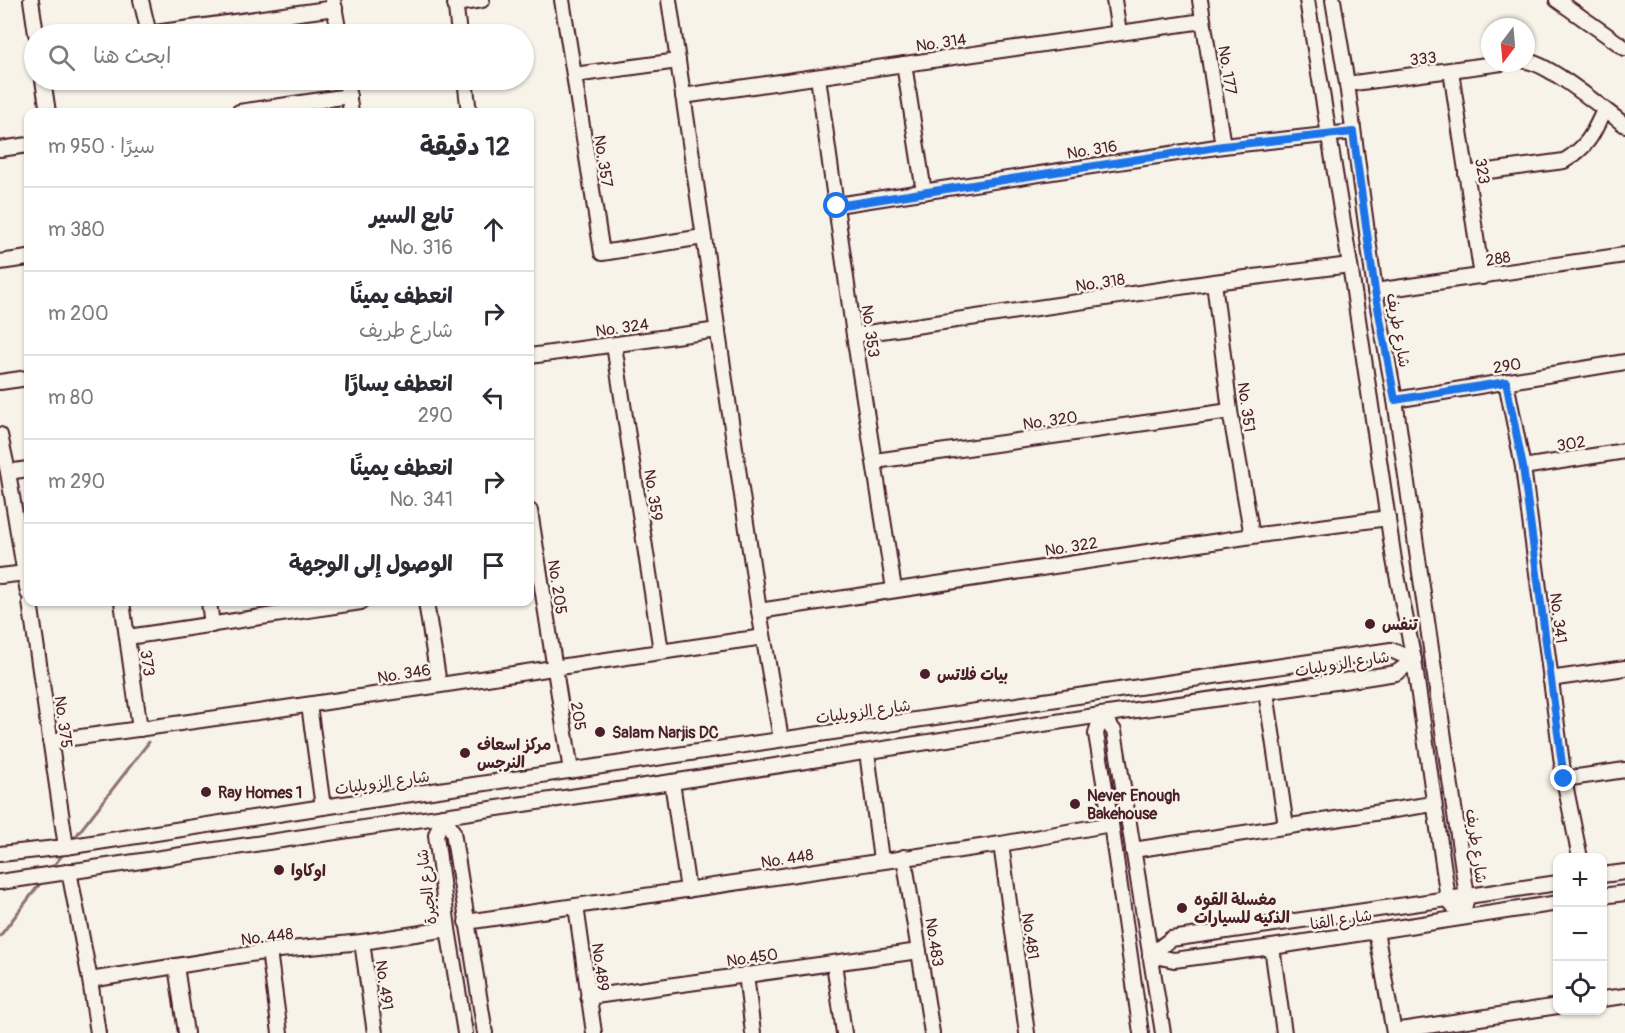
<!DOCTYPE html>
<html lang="ar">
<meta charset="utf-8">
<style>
body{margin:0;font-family:Pangolin,"Playpen Sans Arabic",sans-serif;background:#f7f7f7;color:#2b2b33;direction:rtl}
.controls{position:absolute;right:18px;bottom:18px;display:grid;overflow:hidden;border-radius:12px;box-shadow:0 2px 4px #0004}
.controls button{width:54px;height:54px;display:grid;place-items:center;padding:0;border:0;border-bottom:2px solid #e1e1e2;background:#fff;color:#2b2b33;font:30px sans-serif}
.compass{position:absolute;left:1481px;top:18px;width:54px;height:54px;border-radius:50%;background:#fff;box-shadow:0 2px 4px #0004;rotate:196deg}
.stop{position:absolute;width:18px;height:18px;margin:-14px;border:4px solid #1a73e8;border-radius:50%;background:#fff}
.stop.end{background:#1a73e8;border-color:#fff;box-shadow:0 2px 6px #0008}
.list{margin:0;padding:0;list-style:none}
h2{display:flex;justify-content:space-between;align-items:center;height:78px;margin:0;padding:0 24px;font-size:26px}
h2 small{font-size:20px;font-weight:400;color:#7c7c81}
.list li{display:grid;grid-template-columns:39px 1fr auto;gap:18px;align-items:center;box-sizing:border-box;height:84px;padding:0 24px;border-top:2px solid #e1e1e2}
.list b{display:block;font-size:22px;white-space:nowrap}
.list p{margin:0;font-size:20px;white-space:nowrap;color:#7c7c81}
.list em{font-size:20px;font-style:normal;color:#7c7c81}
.icon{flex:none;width:33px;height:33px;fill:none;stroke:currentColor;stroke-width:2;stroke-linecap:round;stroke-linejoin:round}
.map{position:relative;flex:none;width:1625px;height:1033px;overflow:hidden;direction:ltr}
.search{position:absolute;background:#fff;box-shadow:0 2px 4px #0004;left:24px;top:24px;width:510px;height:66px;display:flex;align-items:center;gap:15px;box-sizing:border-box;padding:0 21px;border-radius:33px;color:#7c7c81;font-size:22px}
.panel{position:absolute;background:#fff;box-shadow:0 2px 4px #0004;left:24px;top:108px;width:510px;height:498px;border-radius:12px;direction:rtl}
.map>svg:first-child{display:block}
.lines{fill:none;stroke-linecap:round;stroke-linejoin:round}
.stream{stroke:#8e7275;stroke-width:3}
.minor-casing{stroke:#4a1f2b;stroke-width:18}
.minor{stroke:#f7f3e8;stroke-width:14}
.route{stroke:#1a73e8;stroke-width:8}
.poi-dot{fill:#4a1f2b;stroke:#f7f3e8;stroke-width:2}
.labels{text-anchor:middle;stroke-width:5;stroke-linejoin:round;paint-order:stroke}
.street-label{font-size:16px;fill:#4a1f2b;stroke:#f7f3e8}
.poi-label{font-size:16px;font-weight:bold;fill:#4a1f2b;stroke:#f7f3e8;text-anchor:start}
</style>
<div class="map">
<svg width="1625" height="1033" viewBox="0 0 1625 1033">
<rect width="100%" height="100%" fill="#f7f3e8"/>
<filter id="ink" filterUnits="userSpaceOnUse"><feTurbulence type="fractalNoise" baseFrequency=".0167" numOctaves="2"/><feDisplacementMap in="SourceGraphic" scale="12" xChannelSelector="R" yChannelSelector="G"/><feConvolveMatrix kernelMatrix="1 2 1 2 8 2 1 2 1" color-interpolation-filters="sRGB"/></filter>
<g filter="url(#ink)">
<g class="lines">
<!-- stream -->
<g class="stream">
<polyline points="73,840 149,742"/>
<polyline points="51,869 64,853"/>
<polyline points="0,936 42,881"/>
</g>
<!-- minor casing -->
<g class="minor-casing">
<g id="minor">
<polyline points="31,0 36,34"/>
<polyline points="141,0 149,34"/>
<polyline points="333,0 339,34"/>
<polyline points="455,0 459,34"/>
<polyline points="562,0 574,75"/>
<polyline points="669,0 759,611 781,739"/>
<polyline points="1114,0 1119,32"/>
<polyline points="1200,0 1223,146"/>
<polyline points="1307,0 1350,265 1394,560 1414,660 1448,899 1462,917"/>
<polyline points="1333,0 1347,84 1375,291 1395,400 1467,897 1462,917"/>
<polyline points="1557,0 1625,48"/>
<polyline points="455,4 482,0"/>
<polyline points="147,34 335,8"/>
<polyline points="678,61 574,75 602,253 703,237"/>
<path d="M1526 61C1550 64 1603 109 1625 125"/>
<polyline points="904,64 924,192"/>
<polyline points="1451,71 1482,277"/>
<polyline points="818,77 854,335 894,589"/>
<polyline points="43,80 48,112"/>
<polyline points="346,80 351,112"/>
<polyline points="465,80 469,112"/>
<polyline points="1347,84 1502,63"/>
<polyline points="683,96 1203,21"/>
<polyline points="239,112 349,96"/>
<polyline points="0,149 28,145"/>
<path d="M1466 174 1564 161C1588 147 1593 134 1604 110"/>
<polyline points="837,205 1223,146 1353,132"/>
<polyline points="0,262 28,258"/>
<polyline points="1214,282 1230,411 1252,536"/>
<polyline points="1375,291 1625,255"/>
<polyline points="854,335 1214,282 1350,265"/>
<polyline points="614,345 661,651"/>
<polyline points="530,356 718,330"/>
<polyline points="0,382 28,378"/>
<polyline points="1506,382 1523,467 1564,779 1580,858"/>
<polyline points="1395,400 1625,362"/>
<polyline points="0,435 8,472 28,593"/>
<polyline points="875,461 1230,411"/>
<polyline points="1523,467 1625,451"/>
<polyline points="8,472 28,469"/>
<polyline points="530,511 571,771"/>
<polyline points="0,576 26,573"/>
<polyline points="30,602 66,847"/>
<polyline points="122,602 140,729"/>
<polyline points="209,602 212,625"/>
<polyline points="426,602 439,684"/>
<polyline points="759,611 1252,536 1388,518"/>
<polyline points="128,637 361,602"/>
<polyline points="1550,679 1625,668"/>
<polyline points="1266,692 1286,826"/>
<polyline points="309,705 323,807"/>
<polyline points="1101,715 1114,731 1163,1033"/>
<polyline points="1101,715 1096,734 1111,824 1141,1033"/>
<path d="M50 741C288 710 525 671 763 637"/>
<polyline points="867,752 881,860"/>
<polyline points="1564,779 1625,770"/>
<polyline points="672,782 688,890"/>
<polyline points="443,816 453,832 485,1033"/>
<polyline points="443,816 436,835 448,929 465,1033"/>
<polyline points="1001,844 1027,1033"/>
<polyline points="1133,850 1433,804"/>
<polyline points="0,854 66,847 323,807 1391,650 1414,660"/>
<polyline points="904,857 932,1033"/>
<polyline points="69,871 90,980 98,1033"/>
<polyline points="1602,875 1625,872"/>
<polyline points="0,882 672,782 1101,715 1364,678 1396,673 1414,660"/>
<polyline points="1602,896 1625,893"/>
<polyline points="576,906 594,1033"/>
<polyline points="466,922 1001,844 1111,824"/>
<polyline points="1376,931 1394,1033"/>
<polyline points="362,942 375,1033"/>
<polyline points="1272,947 1284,1033"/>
<polyline points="269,951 280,1033"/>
<polyline points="1150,955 1171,939 1558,883"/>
<polyline points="1150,955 1174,960 1272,947 1558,903"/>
<polyline points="834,963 844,1033"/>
<polyline points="176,966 186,1033"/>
<polyline points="746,974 753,1033"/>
<polyline points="90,980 269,951 362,942 448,929"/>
<polyline points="588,997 919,951"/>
<polyline points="1602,999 1625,996"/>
<polyline points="1394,1031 1558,1006"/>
</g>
</g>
<!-- minor -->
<use href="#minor" class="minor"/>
</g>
</g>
<g class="lines" filter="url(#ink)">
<!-- route -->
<polyline class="route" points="837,206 1223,146 1353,132 1375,291 1395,400 1506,382 1523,467 1564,779"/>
</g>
<!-- markers -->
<g class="poi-dot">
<circle cx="1370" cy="624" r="6"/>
<circle cx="925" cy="674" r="6"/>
<circle cx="600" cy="732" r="6"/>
<circle cx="465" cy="753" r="6"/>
<circle cx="206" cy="792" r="6"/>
<circle cx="1075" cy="804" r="6"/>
<circle cx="279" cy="870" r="6"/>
<circle cx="1182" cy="908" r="6"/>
</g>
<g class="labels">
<!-- street labels -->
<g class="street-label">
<text transform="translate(941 42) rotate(-8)" y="6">No. 314</text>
<text transform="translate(1423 58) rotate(-7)" y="6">333</text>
<text transform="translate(1228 70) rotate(81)" y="6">No. 177</text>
<text transform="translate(1092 149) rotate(-9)" y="6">No. 316</text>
<text transform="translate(604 161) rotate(81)" y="6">No. 357</text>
<text transform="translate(1483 171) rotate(81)" y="6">323</text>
<text transform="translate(1498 258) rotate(-9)" y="6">288</text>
<text transform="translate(1100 282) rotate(-8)" y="6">No. 318</text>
<text transform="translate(622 327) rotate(-8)" y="6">No. 324</text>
<text transform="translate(1399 330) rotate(80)" y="6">شارع طريف</text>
<text transform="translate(871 331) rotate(82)" y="6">No. 353</text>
<text transform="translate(1507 365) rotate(-9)" y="6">290</text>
<text transform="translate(1247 407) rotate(82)" y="6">No. 351</text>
<text transform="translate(1050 420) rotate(-8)" y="6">No. 320</text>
<text transform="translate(1571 443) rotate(-9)" y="6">302</text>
<text transform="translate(654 495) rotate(81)" y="6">No. 359</text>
<text transform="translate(1071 546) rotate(-9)" y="6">No. 322</text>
<text transform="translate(558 587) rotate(81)" y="6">No. 205</text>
<text transform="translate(1559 618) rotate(83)" y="6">No. 341</text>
<text transform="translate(148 663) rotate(82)" y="6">373</text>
<text transform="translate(1342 663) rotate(-9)" y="6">شارع الزويليات</text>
<text transform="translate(404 673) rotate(-9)" y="6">No. 346</text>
<text transform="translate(863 711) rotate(-8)" y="6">شارع الزويليات</text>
<text transform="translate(579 716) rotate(81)" y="6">205</text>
<text transform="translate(64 722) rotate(82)" y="6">No. 375</text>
<text transform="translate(382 782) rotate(-8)" y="6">شارع الزويليات</text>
<text transform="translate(1477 846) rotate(82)" y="6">شارع طريف</text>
<text transform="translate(787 858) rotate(-9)" y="6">No. 448</text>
<text transform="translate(426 887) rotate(-97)" y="6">شارع الجيرة</text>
<text transform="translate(1341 919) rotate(-9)" y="6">شارع القنا</text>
<text transform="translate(267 936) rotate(-7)" y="6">No. 448</text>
<text transform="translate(1031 936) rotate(82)" y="6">No.481</text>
<text transform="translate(935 942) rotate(81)" y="6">No.483</text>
<text transform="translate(752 957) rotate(-8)" y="6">No.450</text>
<text transform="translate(601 967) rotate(82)" y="6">No.489</text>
<text transform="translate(385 985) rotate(82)" y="6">No. 491</text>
</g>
<!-- poi labels -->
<g class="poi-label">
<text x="1382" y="630">تنفس</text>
<text x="937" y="680">بيات فلاتس</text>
<text x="612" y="738">Salam Narjis DC</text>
<text x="477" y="750">مركز اسعاف<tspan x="477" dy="18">النرجس</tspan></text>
<text x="218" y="798">Ray Homes 1</text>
<text x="1087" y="801">Never Enough<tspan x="1087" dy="18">Bakehouse</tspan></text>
<text x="291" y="876">اوكاوا</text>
<text x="1194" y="905">مغسلة القوه<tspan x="1194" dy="18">الذكيه للسيارات</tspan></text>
</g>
</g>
</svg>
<div class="controls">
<button>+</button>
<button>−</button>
<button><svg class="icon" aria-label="locate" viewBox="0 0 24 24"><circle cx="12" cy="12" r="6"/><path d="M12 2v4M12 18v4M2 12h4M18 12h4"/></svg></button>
</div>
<svg class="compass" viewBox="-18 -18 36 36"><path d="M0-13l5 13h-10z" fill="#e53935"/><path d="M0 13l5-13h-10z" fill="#7c7c81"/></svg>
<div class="stop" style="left:837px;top:206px"></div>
<div class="stop end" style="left:1564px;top:779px"></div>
<div class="search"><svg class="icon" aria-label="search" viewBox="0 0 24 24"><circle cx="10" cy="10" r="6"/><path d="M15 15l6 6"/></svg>ابحث هنا</div>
<section class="panel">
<h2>12 دقيقة<small>سيرًا · 950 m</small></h2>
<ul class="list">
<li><svg class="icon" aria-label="ahead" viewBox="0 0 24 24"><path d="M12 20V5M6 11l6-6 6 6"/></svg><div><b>تابع السير</b><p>No. 316</p></div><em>380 m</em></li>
<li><svg class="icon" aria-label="right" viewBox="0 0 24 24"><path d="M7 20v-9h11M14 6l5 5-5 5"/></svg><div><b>انعطف يمينًا</b><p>شارع طريف</p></div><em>200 m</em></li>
<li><svg class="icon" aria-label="left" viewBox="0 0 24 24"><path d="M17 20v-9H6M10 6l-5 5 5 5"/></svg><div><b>انعطف يسارًا</b><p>290</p></div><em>80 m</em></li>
<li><svg class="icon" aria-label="right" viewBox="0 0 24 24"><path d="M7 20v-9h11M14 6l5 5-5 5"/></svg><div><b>انعطف يمينًا</b><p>No. 341</p></div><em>290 m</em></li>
<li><svg class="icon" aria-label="arrive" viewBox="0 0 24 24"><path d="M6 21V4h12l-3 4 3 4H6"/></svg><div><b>الوصول إلى الوجهة</b></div></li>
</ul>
</section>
</div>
